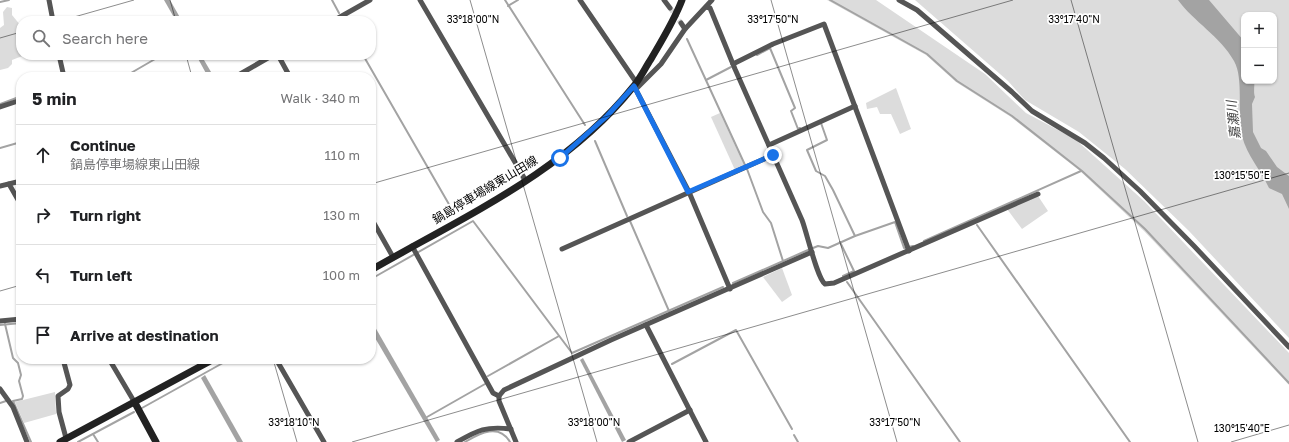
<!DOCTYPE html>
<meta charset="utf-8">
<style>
:root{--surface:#fff;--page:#f6f6f6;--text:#202124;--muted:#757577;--line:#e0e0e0}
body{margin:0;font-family:"Golos Text","Noto Sans JP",sans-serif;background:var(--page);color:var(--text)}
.controls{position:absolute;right:12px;top:12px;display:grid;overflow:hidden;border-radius:8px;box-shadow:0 1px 3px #0004}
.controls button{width:36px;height:36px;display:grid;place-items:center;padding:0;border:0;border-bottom:1px solid var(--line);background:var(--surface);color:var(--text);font:20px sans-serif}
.stop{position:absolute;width:12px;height:12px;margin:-9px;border:3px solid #1a73e8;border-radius:50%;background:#fff}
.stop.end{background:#1a73e8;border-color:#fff;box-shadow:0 1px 4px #0008}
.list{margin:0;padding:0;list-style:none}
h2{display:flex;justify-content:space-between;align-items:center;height:52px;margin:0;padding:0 16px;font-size:17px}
h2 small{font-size:13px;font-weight:400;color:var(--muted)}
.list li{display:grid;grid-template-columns:26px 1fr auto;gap:12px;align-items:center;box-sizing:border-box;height:60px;padding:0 16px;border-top:1px solid var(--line)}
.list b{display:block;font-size:15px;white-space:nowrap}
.list p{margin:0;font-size:13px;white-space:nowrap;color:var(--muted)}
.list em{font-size:13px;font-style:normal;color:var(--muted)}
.icon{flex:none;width:22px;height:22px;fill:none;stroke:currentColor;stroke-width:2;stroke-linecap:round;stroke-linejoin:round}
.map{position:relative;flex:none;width:1289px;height:442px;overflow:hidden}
.search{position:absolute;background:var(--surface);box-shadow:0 1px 3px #0004;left:16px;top:16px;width:360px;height:44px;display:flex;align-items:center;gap:10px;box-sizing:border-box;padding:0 14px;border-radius:16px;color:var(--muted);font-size:15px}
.panel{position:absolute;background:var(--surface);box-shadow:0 1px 3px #0004;left:16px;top:72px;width:360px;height:292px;border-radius:16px}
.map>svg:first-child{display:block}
</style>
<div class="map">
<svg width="1289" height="442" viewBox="0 0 1289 442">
<rect width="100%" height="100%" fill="#fff"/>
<g fill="#dcdcdc" fill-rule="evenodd">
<path d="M 827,0 L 876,0 L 985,74 L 1026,113 L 1075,139 L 1144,201 L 1289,353 L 1289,385 L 1144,231 L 1080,171 L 1011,117 L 956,82 L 926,55 Z"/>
<path d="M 915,0 L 1289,0 L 1289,338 L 1189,231 L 1125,169 L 1079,132 L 1025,100 L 1008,81 ZM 1244,15 L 1274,15 L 1274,81 L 1244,81 Z"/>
<path d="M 7,7 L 12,8 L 12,15 L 21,26 L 21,55 L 25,55 L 12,60 L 12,64 L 8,68 L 0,70 L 0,28 L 4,25 L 3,12 Z"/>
<path d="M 896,88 L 911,129 L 900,134 L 891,114 L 880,114 L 877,107 L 867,109 L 866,103 Z"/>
<path d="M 720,113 L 744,165 L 735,170 L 711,117 Z"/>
<path d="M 1038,196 L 1048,211 L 1022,229 L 1007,209 Z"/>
<path d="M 782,268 L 792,295 L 782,302 L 763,277 Z"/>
<path d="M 55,392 L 56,414 L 24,423 L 15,402 Z"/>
</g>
<g fill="#a3a3a3">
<path d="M 164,0 L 170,0 L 182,21 L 176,21 Z"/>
<path d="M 1178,0 L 1209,0 L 1244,41 L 1244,81 L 1254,81 C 1255,87 1253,91 1255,97 L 1252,104 L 1253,132 L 1261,148 L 1266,151 L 1277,167 L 1289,176 L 1289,209 L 1282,194 L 1269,188 C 1261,170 1247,156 1242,136 C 1237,114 1244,78 1234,61 C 1220,36 1194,22 1178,0 Z"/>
<path d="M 196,55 L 201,55 L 214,77 L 208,77 Z"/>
<path d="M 371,320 L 440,440 L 436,442 L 371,331 Z"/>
<path d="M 583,358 L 626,440 L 622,442 L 580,360 Z"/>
<path d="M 205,375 L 243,442 L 237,442 L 201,378 Z"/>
</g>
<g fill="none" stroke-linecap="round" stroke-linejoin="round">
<g stroke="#a3a3a3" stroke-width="2">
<path d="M 332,0 L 339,13"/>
<path d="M 505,0 L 585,125"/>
<path d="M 830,0 L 927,54 L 957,81 L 1012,116 L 1082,171 L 1145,229 L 1289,383"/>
<path d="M 0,2 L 9,0"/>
<path d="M 508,6 L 518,0"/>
<path d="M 342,19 L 344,21"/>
<path d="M 687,39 L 745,165"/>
<path d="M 363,55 L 454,213"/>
<path d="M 757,55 L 770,48 L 795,108 L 791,111 L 798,129 L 800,128"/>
<path d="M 124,77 L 162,55"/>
<path d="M 706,80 L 731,67"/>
<path d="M 0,104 L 19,97"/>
<path d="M 821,123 L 827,140 L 807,150 L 816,171 L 825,176 L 833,190 L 855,236"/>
<path d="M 595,141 L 627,216"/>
<path d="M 0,148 L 21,142"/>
<path d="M 747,169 L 763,212 L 771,223 L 783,261"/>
<path d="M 630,221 L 669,311"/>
<path d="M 977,225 L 1130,442"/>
<path d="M 924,241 L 1081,171"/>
<path d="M 840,242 L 854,271 L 843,276"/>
<path d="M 371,279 L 473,221 L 572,353 L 723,287"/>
<path d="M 847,282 L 960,442"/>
<path d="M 733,283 L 808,250 L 818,246 L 828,248 L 855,236 L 895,222 L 904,248 L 913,246"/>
<path d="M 5,324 L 13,358 L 18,363 L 21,375 L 19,381 L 23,396 L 22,399 L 13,401 L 31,442"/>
<path d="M 0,325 L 21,323"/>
<path d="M 672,364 L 736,330 L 792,429"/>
<path d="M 488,376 L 559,336"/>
<path d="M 0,403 L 6,401"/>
<path d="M 142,408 L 230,359"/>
<path d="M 427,417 L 485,384"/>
<path d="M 93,434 L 98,442"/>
<path d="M 794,435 L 798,442"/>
<path d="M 78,442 L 134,412"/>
<path d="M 465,442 C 480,433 499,423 510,442"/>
</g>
<path stroke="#d9d9d9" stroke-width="5" stroke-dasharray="5 2.5" stroke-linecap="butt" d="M 670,8 L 681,23"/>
<g stroke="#555" stroke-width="5">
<path d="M 49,0 L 53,21"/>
<path d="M 420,0 L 526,181"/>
<path d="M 580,0 L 636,82"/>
<path d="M 664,0 L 670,8"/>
<path d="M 899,0 L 917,10 L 1012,92 L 1032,111 L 1085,143 L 1104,158 L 1140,191 L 1194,246 L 1289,347"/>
<path d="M 706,7 L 710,8 L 735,69 L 802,220 C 807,233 817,278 825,284 L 834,283 L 1038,194"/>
<path d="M 333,21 L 370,0"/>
<path d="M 681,23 L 685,29"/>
<path d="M 59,55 L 64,77"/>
<path d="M 278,55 L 290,77"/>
<path d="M 733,64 L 773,44 L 824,24 L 909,251"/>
<path d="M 235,77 L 273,55"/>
<path d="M 634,86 L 689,192 L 730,289"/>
<path d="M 636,89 L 661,64 L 685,29 L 712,0"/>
<path d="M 0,107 L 21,100"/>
<path d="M 769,145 L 855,106"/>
<path d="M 9,184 L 21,205"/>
<path d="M 0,186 L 21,181"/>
<path d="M 371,218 L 393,257"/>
<path d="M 412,246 L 493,393 L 499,396"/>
<path d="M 562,249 L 773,155"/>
<path d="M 0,321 L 21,319"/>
<path d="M 646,325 L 706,442"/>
<path d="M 63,359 L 70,385 L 68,389 L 58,396 L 59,412 L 66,438"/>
<path d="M 109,359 L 135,403"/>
<path d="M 276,359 L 324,442"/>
<path d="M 0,389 L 13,407 L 27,442"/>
<path d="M 457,442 C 478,430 486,426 511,429"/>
<path d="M 516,442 L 499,401 L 499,396 L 504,390 L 611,340 L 812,252"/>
<path d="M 629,442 L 690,410"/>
</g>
<g stroke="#222" stroke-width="7">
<path d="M 371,270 C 463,217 565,172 633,87 C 640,79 645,68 651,59 C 662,40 674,21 682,0"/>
<path d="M 135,403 L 156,442"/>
<path d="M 60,442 L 214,359"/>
</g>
</g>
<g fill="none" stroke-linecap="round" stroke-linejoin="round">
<path stroke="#1a73e8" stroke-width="5" d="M 560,158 L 607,116 L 634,86 L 688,192 L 773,155"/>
</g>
<path fill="none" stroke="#000" stroke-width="1" stroke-opacity="0.45" d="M 170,0 L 176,21M 470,0 L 597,442M 771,0 L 897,442M 1071,0 L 1198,442M 60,21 L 134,0M 0,38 L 21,32M 186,55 L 192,77M 371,184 L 1013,0M 0,291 L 21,285M 273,359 L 297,442M 352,442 L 1289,173M 1231,442 L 1289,425"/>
<g text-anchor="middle" stroke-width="3.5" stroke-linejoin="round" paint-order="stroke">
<g font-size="12" fill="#000" stroke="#fff">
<text transform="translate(485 190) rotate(-31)" y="4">鍋島停車場線東山田線</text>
</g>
<g font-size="13" font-style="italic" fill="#444" stroke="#fff">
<text transform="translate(1233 120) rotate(-96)" y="5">嘉瀬川</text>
</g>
</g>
<g font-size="10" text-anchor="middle" fill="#000" stroke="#fff" stroke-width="3.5" stroke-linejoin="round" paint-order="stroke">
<text x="473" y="23">33°18'00"N</text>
<text x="773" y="23">33°17'50"N</text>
<text x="1074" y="23">33°17'40"N</text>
<text x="1242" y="179">130°15'50"E</text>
<text x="294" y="426">33°18'10"N</text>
<text x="594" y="426">33°18'00"N</text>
<text x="895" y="426">33°17'50"N</text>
<text x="1242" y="432">130°15'40"E</text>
</g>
</svg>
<div class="controls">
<button>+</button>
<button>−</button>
</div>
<div class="stop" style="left:560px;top:158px"></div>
<div class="stop end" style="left:773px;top:155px"></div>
<div class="search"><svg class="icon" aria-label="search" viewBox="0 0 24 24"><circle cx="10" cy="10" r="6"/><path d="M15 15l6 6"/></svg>Search here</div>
<section class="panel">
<h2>5 min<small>Walk · 340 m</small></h2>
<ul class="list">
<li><svg class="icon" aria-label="ahead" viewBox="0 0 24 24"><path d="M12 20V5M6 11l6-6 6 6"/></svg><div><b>Continue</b><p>鍋島停車場線東山田線</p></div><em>110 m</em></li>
<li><svg class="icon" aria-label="right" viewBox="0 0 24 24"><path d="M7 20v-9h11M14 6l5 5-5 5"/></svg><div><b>Turn right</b></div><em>130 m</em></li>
<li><svg class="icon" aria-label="left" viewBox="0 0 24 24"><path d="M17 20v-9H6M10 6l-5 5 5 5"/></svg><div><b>Turn left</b></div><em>100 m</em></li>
<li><svg class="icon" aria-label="arrive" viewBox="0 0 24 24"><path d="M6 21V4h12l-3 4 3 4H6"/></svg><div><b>Arrive at destination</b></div></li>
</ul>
</section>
</div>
